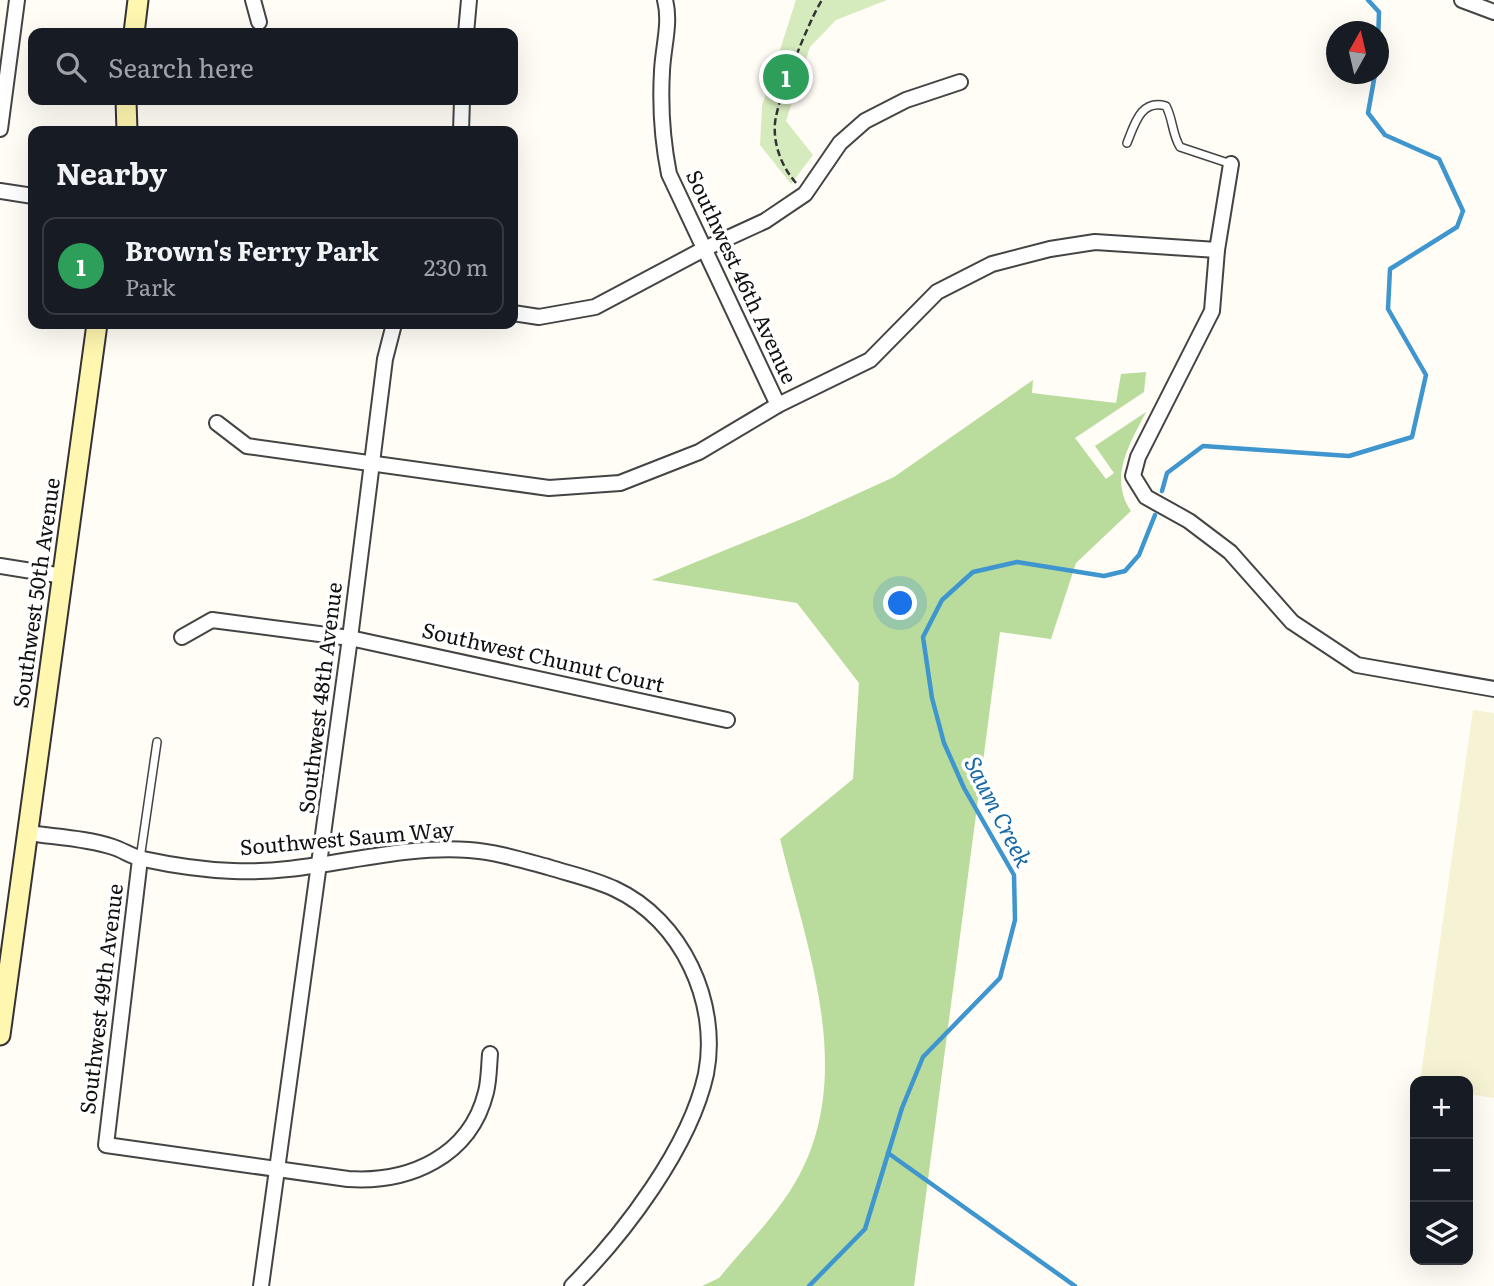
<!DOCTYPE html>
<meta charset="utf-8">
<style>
:root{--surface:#171b24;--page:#20242c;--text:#f1f3f6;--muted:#9ea1a6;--line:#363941;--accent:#c4262e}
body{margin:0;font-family:Literata,serif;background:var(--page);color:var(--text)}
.controls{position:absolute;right:21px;bottom:21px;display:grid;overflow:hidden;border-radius:14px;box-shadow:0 7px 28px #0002}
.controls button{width:63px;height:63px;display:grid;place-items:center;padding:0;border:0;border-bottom:2px solid var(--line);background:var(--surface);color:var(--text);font:35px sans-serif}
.compass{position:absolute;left:1326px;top:21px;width:63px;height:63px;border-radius:50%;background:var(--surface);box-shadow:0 7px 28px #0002;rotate:8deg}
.you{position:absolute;left:901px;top:604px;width:24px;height:24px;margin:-18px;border:5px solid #fff;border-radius:50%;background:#1a73e8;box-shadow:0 0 0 10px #1a73e833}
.badge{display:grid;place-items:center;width:46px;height:46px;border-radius:50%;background:var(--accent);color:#fff;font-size:23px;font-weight:700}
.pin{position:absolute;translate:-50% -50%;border:4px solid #fff;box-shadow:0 2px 7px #0006}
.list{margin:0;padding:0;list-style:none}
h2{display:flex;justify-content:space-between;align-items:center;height:91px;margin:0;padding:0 28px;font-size:30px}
h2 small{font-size:23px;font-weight:400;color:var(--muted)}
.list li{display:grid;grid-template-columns:46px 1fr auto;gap:21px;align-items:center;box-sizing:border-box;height:98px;margin:0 14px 14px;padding:0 14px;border:2px solid var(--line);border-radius:14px}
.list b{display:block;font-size:26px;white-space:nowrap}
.list p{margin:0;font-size:23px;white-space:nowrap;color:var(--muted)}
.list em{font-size:23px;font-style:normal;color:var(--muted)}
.icon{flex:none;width:38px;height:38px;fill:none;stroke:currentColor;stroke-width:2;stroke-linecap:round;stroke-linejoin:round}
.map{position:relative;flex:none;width:1494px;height:1286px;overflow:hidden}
.search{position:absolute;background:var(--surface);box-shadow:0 7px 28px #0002;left:28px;top:28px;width:490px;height:77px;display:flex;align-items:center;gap:18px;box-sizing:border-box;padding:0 24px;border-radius:14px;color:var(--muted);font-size:26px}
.panel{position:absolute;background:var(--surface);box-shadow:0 7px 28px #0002;left:28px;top:126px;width:490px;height:203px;border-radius:14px}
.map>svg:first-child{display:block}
</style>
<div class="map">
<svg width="1494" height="1286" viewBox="0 0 1494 1286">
<rect width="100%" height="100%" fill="#fffdf5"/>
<path fill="#f6f3d4" d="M 1473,710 L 1494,713 L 1494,1098 L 1468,1094 L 1468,1081 L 1420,1081 Z"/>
<path fill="#d5ebbd" d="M 796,0 L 887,0 L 836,20 L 810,47 L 786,121 L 813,155 L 791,184 L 760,145 L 762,106 Z"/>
<path fill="#b9dc9c" d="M 1146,372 L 1144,392 L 1075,438 L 1106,479 L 1114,473 L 1095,446 L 1146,412 C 1130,444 1108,477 1131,511 L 1076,563 L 1051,639 L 1000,632 L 914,1286 L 702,1286 L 719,1278 C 742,1250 770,1222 790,1191 C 860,1083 808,952 780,839 L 853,779 L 859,683 L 797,603 L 652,580 L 804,518 L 894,477 L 1033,380 L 1032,393 L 1116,403 L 1121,374 Z"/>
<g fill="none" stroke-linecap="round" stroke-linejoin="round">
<g stroke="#3f96cf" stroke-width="4.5">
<path d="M 1368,0 L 1379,12 L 1378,44"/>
<path d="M 1162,491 L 1167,473 L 1203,446 L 1349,456 L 1412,437 L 1426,375 L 1388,309 L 1390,269 L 1457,227 L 1463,211 L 1439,159 L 1385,135 L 1368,113 L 1375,74"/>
<path d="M 888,1153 L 1075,1286"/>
<path d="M 809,1286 L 865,1229 L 902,1108 L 923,1057 L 1000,978 L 1015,920 L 1014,875 L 964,788 L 944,743 L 932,698 L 923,637 L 942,600 L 973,572 L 1017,562 L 1104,576 L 1125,571 L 1139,555 L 1155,515"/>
</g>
<g stroke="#444" stroke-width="10">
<g id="lane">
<path d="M 1127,143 C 1135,123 1141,99 1166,106 C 1173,119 1172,134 1180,147 L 1231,164"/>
<path d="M 140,859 L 157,742"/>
</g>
</g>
<g stroke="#444" stroke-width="18">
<g id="street">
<path d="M 253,0 L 259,22"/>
<path d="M 665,0 C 671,23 663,47 662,71 C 660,106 662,139 669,174 L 778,405"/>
<path d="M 1462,0 L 1494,12"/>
<path d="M 466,33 L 469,0"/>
<path d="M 0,129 L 17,0"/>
<path d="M 461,131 L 462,100"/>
<path d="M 1231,164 L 1217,250 L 1212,311 L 1138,457 L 1133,476 L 1146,497 L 1189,521 L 1230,552 L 1292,622 L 1357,665 L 1494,689"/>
<path d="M 0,191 L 33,196"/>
<path d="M 513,313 L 539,317 L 595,307 L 704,249 L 765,221 L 805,194 L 840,143 L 865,121 L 906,100 L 960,82"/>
<path d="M 217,423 L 247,446 L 549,488 L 620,483 L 699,452 L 778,405 L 870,360 L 937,292 L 992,264 L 1050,249 L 1095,242 L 1217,250"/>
<path d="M 0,566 L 63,576"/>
<path d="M 182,637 L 212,620 L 350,638 L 727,720"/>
<path d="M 28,833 C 55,837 86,838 113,847 C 123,850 132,857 143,859 C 171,865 204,870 233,871 C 312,875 391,844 469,850 C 496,852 522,860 548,867 C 570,874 594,879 615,889 C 682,920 720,1003 706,1074 C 690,1147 624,1234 572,1286"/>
<path d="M 140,859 L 106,1145 L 348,1179 C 409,1183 470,1157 486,1092 C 489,1080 489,1066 490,1054"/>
<path d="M 261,1286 L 350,638 L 385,359 L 394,324"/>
</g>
</g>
<g stroke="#333" stroke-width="23">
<g id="secondary">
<path d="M 134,33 L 138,0"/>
<path d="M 126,100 L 127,131"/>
<path d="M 0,1035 L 97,324"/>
</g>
</g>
<path stroke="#333" stroke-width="2.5" stroke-dasharray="7 3.5" stroke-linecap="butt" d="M 796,183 C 782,167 773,145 775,123 C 777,100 809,20 822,0"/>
<use href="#lane" stroke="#fff" stroke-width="7"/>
<use href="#street" stroke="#fff" stroke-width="14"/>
<use href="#secondary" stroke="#fff6b0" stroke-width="19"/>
</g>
<g text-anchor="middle" stroke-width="7" stroke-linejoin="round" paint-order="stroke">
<g font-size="21" fill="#111" stroke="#fff">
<text transform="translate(741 277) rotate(65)" y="7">Southwest 46th Avenue</text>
<text transform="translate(37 593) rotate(-82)" y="7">Southwest 50th Avenue</text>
<text transform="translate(543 658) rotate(13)" y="7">Southwest Chunut Court</text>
<text transform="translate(321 698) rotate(-83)" y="7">Southwest 48th Avenue</text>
<text transform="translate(347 839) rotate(-5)" y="7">Southwest Saum Way</text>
<text transform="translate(102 999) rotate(-83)" y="7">Southwest 49th Avenue</text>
</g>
<g font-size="23" font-style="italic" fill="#1768a6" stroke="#fff">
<text transform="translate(998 812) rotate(63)" y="8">Saum Creek</text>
</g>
</g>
</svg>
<div class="controls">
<button>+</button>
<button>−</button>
<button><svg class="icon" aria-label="layers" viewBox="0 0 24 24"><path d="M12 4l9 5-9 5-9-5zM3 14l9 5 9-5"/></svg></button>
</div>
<svg class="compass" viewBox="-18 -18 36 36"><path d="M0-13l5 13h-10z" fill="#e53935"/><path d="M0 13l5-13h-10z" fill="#9ea1a6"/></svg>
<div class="you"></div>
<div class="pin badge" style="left:786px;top:77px;background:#2e9e5b">1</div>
<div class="search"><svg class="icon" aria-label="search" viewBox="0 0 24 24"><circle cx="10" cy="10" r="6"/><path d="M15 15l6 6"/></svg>Search here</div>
<section class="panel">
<h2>Nearby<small></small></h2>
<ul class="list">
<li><span class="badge" style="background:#2e9e5b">1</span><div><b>Brown's Ferry Park</b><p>Park</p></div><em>230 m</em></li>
</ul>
</section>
</div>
